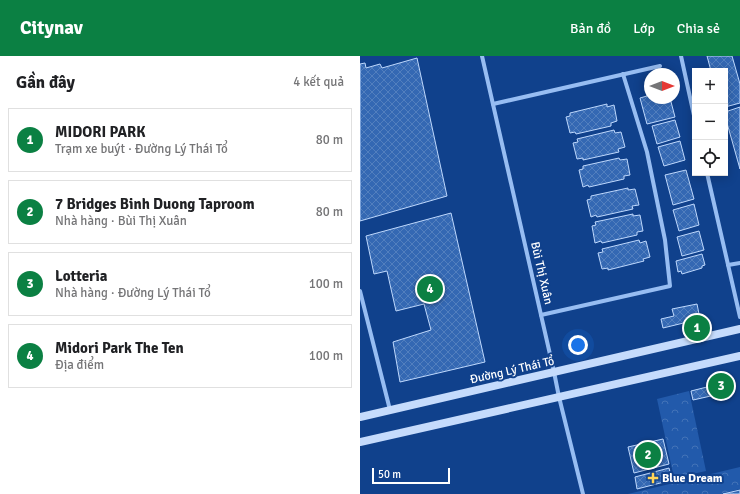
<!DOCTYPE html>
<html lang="vi">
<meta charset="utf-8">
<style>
:root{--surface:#fff;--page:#f2f2f2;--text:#202124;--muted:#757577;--line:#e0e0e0;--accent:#0b8043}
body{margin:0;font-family:Signika,sans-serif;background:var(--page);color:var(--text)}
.controls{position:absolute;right:12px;top:12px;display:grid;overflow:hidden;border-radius:0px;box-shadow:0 2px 10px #0003}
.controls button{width:36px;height:36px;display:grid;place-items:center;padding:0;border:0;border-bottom:1px solid var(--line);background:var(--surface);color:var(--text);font:20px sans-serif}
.compass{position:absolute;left:284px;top:12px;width:36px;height:36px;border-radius:50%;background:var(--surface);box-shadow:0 2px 10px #0003;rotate:90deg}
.scale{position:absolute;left:12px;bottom:10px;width:78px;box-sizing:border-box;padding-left:4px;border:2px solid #fff;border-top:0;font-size:11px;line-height:14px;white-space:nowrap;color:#fff;-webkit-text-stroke:3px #10418c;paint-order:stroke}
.you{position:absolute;left:218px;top:289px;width:14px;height:14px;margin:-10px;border:3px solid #fff;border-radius:50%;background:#1a73e8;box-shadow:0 0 0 6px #1a73e833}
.badge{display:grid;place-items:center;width:26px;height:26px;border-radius:50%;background:var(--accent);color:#fff;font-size:13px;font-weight:700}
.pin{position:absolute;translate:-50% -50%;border:2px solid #fff;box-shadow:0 1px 4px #0006}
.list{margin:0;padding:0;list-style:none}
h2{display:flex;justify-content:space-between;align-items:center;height:52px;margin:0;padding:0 16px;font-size:17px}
h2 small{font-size:13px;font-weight:400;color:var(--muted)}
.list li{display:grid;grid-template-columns:26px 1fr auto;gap:12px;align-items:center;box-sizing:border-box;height:64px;margin:0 8px 8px;padding:0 8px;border:1px solid var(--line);border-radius:0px}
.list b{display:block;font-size:15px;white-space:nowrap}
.list p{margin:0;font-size:13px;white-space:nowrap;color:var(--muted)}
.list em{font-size:13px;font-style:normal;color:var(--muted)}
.icon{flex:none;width:22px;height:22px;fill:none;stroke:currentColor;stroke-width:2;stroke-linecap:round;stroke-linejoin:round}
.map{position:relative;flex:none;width:380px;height:438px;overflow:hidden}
header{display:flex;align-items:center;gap:24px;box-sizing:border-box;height:56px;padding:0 20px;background:var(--accent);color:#fff}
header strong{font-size:19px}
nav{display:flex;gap:22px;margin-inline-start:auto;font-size:14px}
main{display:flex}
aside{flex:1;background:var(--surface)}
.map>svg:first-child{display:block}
</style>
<header>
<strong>Citynav</strong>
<nav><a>Bản đồ</a><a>Lớp</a><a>Chia sẻ</a></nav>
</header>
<main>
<aside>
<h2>Gần đây<small>4 kết quả</small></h2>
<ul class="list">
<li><span class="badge">1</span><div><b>MIDORI PARK</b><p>Trạm xe buýt · Đường Lý Thái Tổ</p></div><em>80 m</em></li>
<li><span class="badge">2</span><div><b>7 Bridges Binh Duong Taproom</b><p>Nhà hàng · Bùi Thị Xuân</p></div><em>80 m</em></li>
<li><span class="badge">3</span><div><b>Lotteria</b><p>Nhà hàng · Đường Lý Thái Tổ</p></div><em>100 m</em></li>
<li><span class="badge">4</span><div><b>Midori Park The Ten</b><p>Địa điểm</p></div><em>100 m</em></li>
</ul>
</aside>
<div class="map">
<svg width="380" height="438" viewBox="0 0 380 438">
<defs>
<pattern id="forest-crowns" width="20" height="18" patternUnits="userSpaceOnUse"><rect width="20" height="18" fill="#225aab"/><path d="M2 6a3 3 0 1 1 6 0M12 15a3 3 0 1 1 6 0" fill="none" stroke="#4373b8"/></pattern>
<pattern id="building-cross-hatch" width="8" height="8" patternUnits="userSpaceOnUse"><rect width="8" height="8" fill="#3468b3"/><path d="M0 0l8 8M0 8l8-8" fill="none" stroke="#527fbe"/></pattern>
</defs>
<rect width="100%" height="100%" fill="#10418c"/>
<g fill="url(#forest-crowns)">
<path d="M 329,335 L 346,415 L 314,422 L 297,343 Z"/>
<path d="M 380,411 L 380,433 L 361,438 L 268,438 Z"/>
</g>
<g fill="url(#building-cross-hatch)" stroke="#bed8fd">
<path d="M 347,0 L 372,0 L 380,28 L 380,47 L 365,51 L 365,15 L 351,15 Z"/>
<path d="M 57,2 L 87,140 L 0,165 L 0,8 L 5,7 L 6,12 L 20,8 L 22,12 Z"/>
<path d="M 290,36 L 290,42 L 310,42 L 315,61 L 287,68 L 280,42 L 287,40 L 287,37 Z"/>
<path d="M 247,48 L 247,51 L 254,49 L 257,65 L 251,67 L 251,70 L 216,78 L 215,76 L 210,77 L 206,61 L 210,60 L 210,57 Z"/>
<path d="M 380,51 L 380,113 L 365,60 L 365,56 Z"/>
<path d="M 315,64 L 320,81 L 297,88 L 292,70 Z"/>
<path d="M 254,74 L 255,77 L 261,76 L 265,91 L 258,93 L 259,96 L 223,104 L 223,102 L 217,103 L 213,87 L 218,86 L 217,83 Z"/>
<path d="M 320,85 L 325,104 L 304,110 L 298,91 Z"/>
<path d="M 259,102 L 260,104 L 267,103 L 270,119 L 264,120 L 264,123 L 229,131 L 228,129 L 223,131 L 219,114 L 223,113 L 223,110 Z"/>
<path d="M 326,114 L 334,143 L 313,149 L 305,119 Z"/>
<path d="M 268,132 L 268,134 L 275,133 L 279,149 L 272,150 L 273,153 L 237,161 L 236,159 L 231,161 L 227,144 L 231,143 L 231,140 Z"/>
<path d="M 334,148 L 339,169 L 319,175 L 313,154 Z"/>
<path d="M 91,157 L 125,306 L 40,326 L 33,286 L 71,274 L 64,248 L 36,255 L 27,215 L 14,218 L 6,180 Z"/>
<path d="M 273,158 L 273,160 L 280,159 L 283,175 L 277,176 L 277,179 L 242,187 L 241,185 L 235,187 L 232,170 L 236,169 L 235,166 Z"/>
<path d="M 339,175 L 344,194 L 322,200 L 317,181 Z"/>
<path d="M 279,184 L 280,187 L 286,185 L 290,201 L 283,203 L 284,205 L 248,214 L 248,212 L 242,213 L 238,197 L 243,196 L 242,193 Z"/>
<path d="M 342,198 L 345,209 L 342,210 L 342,212 L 322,218 L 321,215 L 318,216 L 316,205 Z"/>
<path d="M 337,248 L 340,263 L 303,272 L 301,263 L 314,260 L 312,253 Z"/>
<path d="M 371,325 L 373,335 L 333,344 L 331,335 Z"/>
<path d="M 303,383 L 309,408 L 274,417 L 268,391 Z"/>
<path d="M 309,412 L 312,424 L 277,433 L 275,421 Z"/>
<path d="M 380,434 L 380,438 L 363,438 Z"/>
</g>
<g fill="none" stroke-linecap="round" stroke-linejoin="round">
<g stroke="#97bdf2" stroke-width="4">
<path d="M 122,0 L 194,316 L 199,341 L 223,438"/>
<path d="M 321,0 L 335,64"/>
<path d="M 133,48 L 300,10"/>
<path d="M 347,117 L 380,261"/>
<path d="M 368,209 L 380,207"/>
<path d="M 0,235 L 30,354"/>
<path d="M 181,259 L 310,230 L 305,184 L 287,96 L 263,18"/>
</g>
<g stroke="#c5dbfc" stroke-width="8">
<path d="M 0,361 L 380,273"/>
<path d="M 0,386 L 380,300"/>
</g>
</g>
<path fill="#ffd558" stroke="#10418c" stroke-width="1.5" d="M291 416h4v4h4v4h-4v4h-4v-4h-4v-4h4z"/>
<g text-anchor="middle" stroke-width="4" stroke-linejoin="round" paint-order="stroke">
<g font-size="12" fill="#fff" stroke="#10418c">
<text transform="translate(182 217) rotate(77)" y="4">Bùi Thị Xuân</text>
<text transform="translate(152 314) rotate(-13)" y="4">Đường Lý Thái Tổ</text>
</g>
<g font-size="12" font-weight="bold" fill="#fff" stroke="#10418c" text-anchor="start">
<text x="302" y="426">Blue Dream</text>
</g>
</g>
</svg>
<div class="controls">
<button>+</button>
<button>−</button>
<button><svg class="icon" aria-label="locate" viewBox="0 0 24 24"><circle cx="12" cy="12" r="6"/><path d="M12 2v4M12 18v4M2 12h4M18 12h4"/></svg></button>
</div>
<svg class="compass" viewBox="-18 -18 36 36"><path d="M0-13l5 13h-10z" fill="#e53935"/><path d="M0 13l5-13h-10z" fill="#757577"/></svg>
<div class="scale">50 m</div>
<div class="you"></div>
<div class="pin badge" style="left:337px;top:272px">1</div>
<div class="pin badge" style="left:288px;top:399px">2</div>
<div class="pin badge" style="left:361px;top:330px">3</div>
<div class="pin badge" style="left:70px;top:233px">4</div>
</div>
</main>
